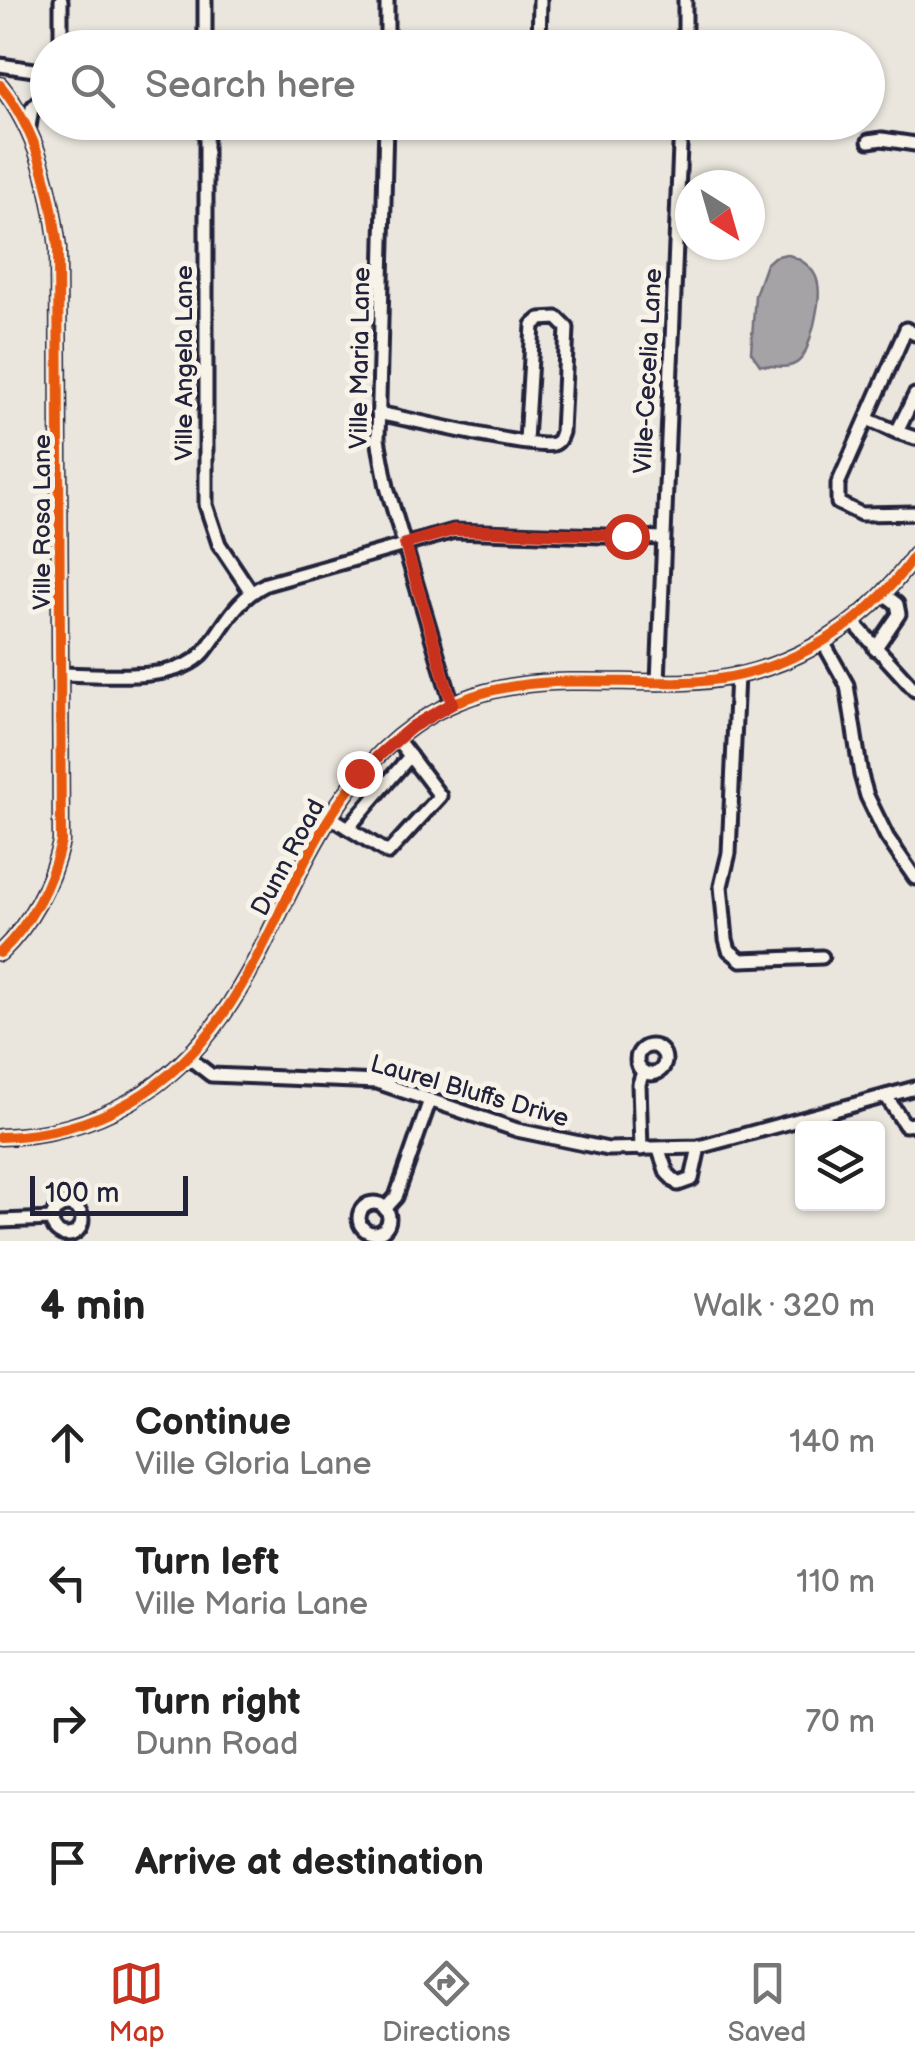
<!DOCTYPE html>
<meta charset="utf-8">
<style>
:root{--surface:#fff;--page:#f6f6f6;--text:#222;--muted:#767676;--line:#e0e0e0;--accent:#c8321e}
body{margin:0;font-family:"Balsamiq Sans",sans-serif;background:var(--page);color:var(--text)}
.controls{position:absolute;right:30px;bottom:30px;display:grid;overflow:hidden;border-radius:10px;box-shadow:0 2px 8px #0004}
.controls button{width:90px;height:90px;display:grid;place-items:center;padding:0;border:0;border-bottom:2px solid var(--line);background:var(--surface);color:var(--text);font:50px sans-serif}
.compass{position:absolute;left:675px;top:170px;width:90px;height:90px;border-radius:50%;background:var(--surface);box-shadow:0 2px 8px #0004;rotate:143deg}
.scale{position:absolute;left:30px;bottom:25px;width:158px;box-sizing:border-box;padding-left:10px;border:5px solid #22223b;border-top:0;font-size:28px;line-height:35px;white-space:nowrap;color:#22223b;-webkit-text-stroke:8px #f7f3e8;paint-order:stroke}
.stop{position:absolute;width:30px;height:30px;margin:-22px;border:8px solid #c8321e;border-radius:50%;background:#fff}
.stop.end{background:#c8321e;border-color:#fff;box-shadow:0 2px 10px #0008}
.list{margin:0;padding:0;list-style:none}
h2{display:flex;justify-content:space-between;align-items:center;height:130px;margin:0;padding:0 40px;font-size:42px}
h2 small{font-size:32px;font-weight:400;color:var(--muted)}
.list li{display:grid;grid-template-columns:65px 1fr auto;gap:30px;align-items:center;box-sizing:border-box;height:140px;padding:0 40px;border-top:2px solid var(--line)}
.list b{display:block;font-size:38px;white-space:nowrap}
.list p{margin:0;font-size:32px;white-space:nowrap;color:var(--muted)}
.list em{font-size:32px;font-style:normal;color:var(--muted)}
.icon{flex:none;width:55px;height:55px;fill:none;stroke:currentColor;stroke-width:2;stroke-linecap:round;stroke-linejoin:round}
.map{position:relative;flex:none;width:915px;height:1241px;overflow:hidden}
.search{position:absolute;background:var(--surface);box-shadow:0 2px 8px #0004;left:30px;right:30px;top:30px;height:110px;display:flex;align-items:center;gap:25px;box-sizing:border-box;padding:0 35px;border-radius:55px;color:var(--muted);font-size:38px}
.sheet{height:690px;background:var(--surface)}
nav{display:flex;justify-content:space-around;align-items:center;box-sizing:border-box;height:140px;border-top:2px solid var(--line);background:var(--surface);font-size:28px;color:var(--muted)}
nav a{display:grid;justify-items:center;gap:5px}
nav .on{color:var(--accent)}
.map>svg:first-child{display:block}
</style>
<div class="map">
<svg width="915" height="1241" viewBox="0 0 915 1241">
<rect width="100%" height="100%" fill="#eae6de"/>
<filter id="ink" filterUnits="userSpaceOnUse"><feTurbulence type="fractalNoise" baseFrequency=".01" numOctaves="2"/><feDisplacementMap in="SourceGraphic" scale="20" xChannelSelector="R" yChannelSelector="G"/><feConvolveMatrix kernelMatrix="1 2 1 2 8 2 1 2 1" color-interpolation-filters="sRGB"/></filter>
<g filter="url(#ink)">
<path fill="#a6a3a6" stroke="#716f7b" stroke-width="2.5" d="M 786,254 C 826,267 821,292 814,325 C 811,335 807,354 799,361 C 790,370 771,366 760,365 L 751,352 L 755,295 L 766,264 L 774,257 Z"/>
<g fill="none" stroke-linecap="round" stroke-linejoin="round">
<g stroke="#22223b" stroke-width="19">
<g id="minor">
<path d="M 61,0 L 61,48"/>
<path d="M 205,0 L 205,48"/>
<path d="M 387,0 L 387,48"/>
<path d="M 539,48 L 540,0"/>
<path d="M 685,48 L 685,0"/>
<path d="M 0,65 L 48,72"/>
<path d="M 0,85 C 38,132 51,190 58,248 L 61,842 C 51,885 32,922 0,953"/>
<path d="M 206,122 L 206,505 L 219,544 L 251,592"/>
<path d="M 386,122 L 378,439 L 387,487 L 452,704"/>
<path d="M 29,127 L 32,108 L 48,89"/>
<path d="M 869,141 L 882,139 L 915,144"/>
<path d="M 915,334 L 906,329 L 838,484 L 838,503 L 861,514 L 915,513"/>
<path d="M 915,395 L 897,432 L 915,438"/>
<path d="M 378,413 C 404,418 536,450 553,444 C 559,442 560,438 562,432 L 567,328 L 557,318 L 540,319 L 533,325 L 526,441"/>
<path d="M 867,419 L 897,432"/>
<path d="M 853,622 L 915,690"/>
<path d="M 823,642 L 847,685 L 861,775 L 867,796 L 887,837 L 915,878"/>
<path d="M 875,649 L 899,614 L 897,604 L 884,594"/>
<path d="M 61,674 C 100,674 177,684 204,652 C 225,626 234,600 266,584 L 454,531 L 663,538"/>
<path d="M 737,675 L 729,853 L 721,886 L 726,939 L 729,950 L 741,960 L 822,957"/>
<path d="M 658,682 L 681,122"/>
<path d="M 329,816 L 388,853 L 440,796 L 397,739"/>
<path d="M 348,828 L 410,756"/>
<circle cx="651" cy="1060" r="14"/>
<path d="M 189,1058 L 211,1075 L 377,1082 L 517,1130 L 608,1149 L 699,1147 L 915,1088"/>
<path d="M 886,1096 L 905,1125 L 915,1124"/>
<path d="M 0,1137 C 45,1136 91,1124 131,1101 C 283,1013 275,824 413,726 C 498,666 589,685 685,682 C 779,679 862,631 915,555"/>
<path d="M 641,1149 L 639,1084 L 643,1072"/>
<path d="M 659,1150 L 667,1173 L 678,1184 L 692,1179 L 699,1147"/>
<circle cx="374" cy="1218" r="15"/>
<circle cx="67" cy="1220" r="15"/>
<path d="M 385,1209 L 396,1197 L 430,1100"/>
<path d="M 0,1221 L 53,1219"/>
</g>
</g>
<use href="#minor" stroke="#f7f3e8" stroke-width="11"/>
<g stroke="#f7f3e8" stroke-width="16">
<g id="cycleway">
<path d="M 0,85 C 38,132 51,190 58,248 L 61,842 C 51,885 32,922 0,953"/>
<path d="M 0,1137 C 45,1136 91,1124 131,1101 C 283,1013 275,824 413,726 C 498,666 589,685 685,682 C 779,679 862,631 915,555"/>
</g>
</g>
<use href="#cycleway" stroke="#e8590c" stroke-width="10"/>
</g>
</g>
<g fill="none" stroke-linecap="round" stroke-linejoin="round" filter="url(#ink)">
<path stroke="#c8321e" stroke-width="12" d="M 359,773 L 412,727 L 452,704 L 405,544 L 454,530 L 626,536"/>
</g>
<g text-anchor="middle" stroke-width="10" stroke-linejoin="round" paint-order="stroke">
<g font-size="25" fill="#22223b" stroke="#f7f3e8">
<text transform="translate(359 358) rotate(-89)" y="9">Ville Maria Lane</text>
<text transform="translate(183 363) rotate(-90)" y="9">Ville Angela Lane</text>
<text transform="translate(647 371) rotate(-87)" y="9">Ville-Cecelia Lane</text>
<text transform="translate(41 522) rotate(-90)" y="9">Ville Rosa Lane</text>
<text transform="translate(287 857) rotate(-62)" y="9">Dunn Road</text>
<text transform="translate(470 1090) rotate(16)" y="9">Laurel Bluffs Drive</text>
</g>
</g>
</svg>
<div class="controls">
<button><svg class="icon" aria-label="layers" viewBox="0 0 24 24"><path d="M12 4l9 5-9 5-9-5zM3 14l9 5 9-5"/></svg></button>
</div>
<svg class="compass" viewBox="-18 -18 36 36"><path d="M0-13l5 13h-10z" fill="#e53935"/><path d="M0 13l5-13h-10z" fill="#767676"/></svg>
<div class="scale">100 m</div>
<div class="stop" style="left:626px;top:536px"></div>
<div class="stop end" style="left:359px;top:773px"></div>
<div class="search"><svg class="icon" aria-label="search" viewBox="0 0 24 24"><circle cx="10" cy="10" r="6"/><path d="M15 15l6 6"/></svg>Search here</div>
</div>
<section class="sheet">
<h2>4 min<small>Walk · 320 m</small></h2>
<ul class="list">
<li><svg class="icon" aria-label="ahead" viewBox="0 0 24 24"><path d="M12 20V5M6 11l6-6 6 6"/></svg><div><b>Continue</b><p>Ville Gloria Lane</p></div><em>140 m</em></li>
<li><svg class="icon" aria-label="left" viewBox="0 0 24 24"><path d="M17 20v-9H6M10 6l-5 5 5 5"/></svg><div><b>Turn left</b><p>Ville Maria Lane</p></div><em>110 m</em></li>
<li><svg class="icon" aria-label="right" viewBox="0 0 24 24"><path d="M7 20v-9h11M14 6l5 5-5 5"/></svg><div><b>Turn right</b><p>Dunn Road</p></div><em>70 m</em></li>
<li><svg class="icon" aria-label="arrive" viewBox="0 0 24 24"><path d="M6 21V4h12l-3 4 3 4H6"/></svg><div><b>Arrive at destination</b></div></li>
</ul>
</section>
<nav>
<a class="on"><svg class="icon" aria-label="map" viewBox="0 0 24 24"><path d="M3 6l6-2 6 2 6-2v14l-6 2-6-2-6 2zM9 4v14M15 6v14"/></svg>Map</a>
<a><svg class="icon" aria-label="directions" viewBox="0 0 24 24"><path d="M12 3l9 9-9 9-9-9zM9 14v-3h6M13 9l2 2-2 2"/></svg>Directions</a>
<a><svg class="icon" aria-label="saved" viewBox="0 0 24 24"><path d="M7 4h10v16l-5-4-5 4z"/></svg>Saved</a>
</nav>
